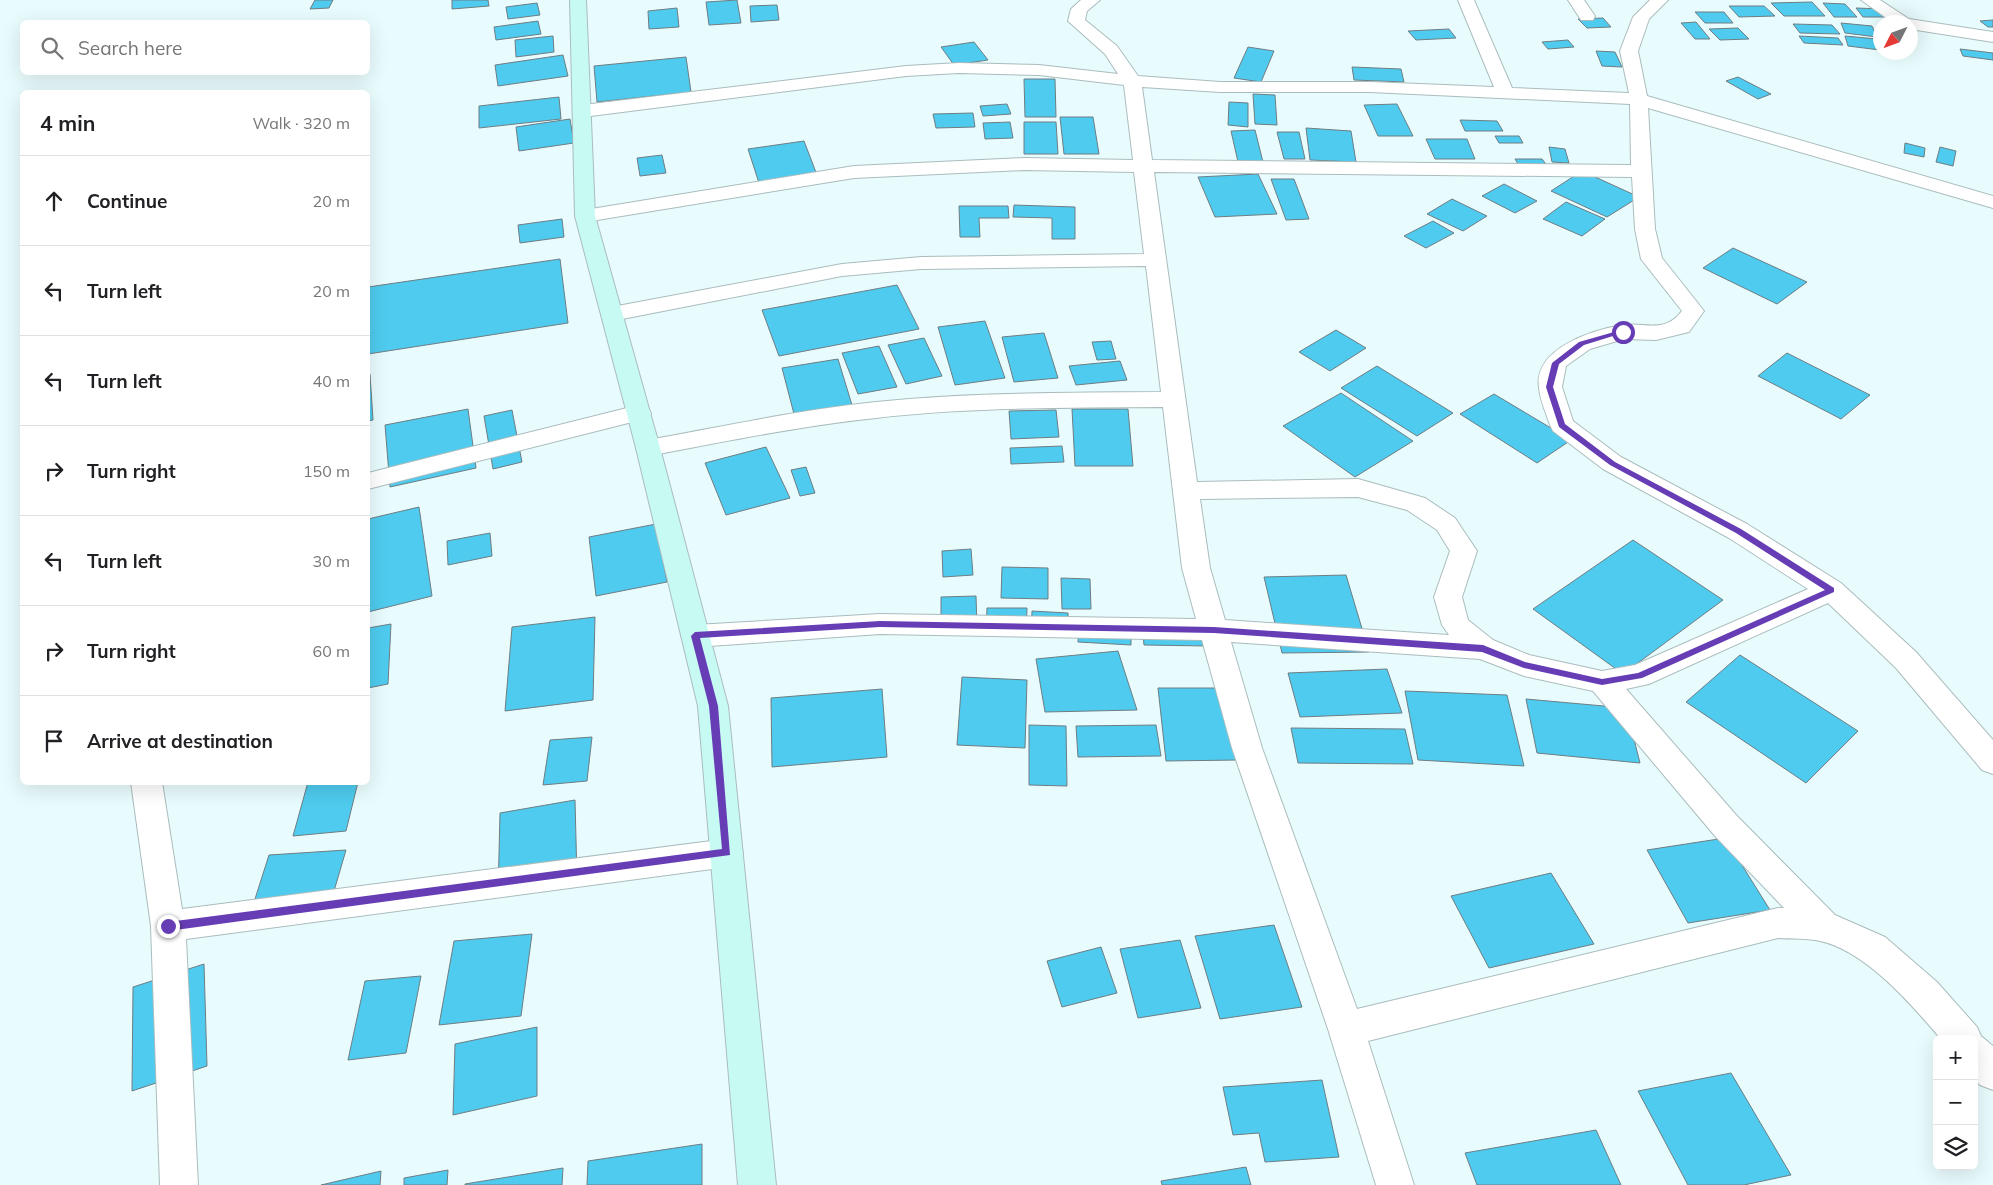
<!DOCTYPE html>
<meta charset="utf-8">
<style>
:root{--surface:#fff;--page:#f6f6f6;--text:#202124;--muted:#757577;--line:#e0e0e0}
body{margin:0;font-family:Mulish,sans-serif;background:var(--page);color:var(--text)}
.controls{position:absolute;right:15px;bottom:15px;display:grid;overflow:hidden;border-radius:8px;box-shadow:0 5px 20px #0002}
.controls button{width:45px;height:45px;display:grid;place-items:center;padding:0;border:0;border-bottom:1px solid var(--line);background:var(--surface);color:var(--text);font:25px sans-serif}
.compass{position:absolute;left:1873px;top:15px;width:45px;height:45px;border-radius:50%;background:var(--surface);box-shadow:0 5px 20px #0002;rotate:228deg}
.stop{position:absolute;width:15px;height:15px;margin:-11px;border:4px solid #663db5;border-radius:50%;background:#fff}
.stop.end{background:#663db5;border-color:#fff;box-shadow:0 1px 5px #0008}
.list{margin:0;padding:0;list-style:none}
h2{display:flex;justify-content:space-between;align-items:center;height:65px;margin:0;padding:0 20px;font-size:21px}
h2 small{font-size:16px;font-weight:400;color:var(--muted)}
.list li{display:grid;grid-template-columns:32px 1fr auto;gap:15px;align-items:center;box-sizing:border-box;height:90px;padding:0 20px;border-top:1px solid var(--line)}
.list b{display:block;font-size:19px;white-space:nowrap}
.list em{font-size:16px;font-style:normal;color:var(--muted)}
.icon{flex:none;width:28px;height:28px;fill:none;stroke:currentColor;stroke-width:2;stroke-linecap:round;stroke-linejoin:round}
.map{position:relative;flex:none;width:1993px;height:1185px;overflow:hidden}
.search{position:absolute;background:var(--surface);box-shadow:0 5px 20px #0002;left:20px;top:20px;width:350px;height:55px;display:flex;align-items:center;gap:12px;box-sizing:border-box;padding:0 18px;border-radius:8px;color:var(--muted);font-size:19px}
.panel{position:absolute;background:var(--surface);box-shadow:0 5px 20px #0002;left:20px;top:90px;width:350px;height:695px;border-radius:8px}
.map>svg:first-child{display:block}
</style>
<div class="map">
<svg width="1993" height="1185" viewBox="0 0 1993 1185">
<rect width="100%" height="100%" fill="#e9fcfd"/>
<g fill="#4ecbee" stroke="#6e7d83">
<path d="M 315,0 L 333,0 L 329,8 L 310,9 Z"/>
<path d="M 452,0 L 488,0 L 489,6 L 452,9 Z"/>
<path d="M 737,0 L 741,23 L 709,25 L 706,2 Z"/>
<path d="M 1812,2 L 1825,16 L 1784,16 L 1771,3 Z"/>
<path d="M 537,3 L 540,15 L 508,19 L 506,7 Z"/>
<path d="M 1823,3 L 1845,4 L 1857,17 L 1834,17 Z"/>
<path d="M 777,5 L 779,20 L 751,22 L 750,6 Z"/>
<path d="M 1729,6 L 1764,6 L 1775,16 L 1739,17 Z"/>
<path d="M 677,8 L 679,27 L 649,29 L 648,11 Z"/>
<path d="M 1856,8 L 1884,9 L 1892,17 L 1863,17 Z"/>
<path d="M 1695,12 L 1724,12 L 1733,23 L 1705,23 Z"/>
<path d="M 1603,18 L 1611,27 L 1587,28 L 1578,19 Z"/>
<path d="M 1993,20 L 1993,27 L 1988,27 L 1980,21 Z"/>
<path d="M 538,21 L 541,34 L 496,40 L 494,27 Z"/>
<path d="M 1696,22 L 1710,39 L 1695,39 L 1681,23 Z"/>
<path d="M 1841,23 L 1872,26 L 1877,37 L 1845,33 Z"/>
<path d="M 1793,24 L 1832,25 L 1840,34 L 1800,33 Z"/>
<path d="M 1738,28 L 1749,39 L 1720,40 L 1709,29 Z"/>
<path d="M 1449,29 L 1456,38 L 1416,40 L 1408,31 Z"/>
<path d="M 553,36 L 554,52 L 516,57 L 515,40 Z"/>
<path d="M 1799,36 L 1838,38 L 1843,45 L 1804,43 Z"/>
<path d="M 1845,36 L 1877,39 L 1880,50 L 1848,46 Z"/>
<path d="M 1568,40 L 1574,47 L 1548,49 L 1542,42 Z"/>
<path d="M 974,42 L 988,60 L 954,65 L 941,47 Z"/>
<path d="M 1248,47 L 1274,51 L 1261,82 L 1234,78 Z"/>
<path d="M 1960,49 L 1993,53 L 1993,60 L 1963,56 Z"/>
<path d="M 1596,51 L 1615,52 L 1622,67 L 1602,66 Z"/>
<path d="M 563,55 L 568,76 L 498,86 L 495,65 Z"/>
<path d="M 686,57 L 691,92 L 597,102 L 594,66 Z"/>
<path d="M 1352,67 L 1401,69 L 1404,82 L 1354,80 Z"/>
<path d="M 1738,77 L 1771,94 L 1758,99 L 1726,81 Z"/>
<path d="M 1024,79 L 1055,79 L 1056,117 L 1025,117 Z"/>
<path d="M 1253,94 L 1275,95 L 1277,125 L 1255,124 Z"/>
<path d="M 559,97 L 561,119 L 479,128 L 479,106 Z"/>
<path d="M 1229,102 L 1248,103 L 1248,127 L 1228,125 Z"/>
<path d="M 1007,104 L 1011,114 L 983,116 L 980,106 Z"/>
<path d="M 1397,104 L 1413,136 L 1378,136 L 1364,105 Z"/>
<path d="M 973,113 L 975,127 L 936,128 L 933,114 Z"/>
<path d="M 1060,117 L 1093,117 L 1099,154 L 1064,154 Z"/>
<path d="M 570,119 L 574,143 L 519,151 L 516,127 Z"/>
<path d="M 1460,120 L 1497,121 L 1503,131 L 1465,131 Z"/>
<path d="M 1010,122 L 1013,138 L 985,139 L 983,123 Z"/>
<path d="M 1024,122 L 1056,122 L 1058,154 L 1024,154 Z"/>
<path d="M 1306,128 L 1351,131 L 1356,162 L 1310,160 Z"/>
<path d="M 1255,130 L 1263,162 L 1238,162 L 1231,131 Z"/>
<path d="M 1277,132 L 1299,132 L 1305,159 L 1284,159 Z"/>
<path d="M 1495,136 L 1519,136 L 1523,143 L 1499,143 Z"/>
<path d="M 1426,139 L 1467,139 L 1475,159 L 1435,159 Z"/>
<path d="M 804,141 L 817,175 L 759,183 L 748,149 Z"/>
<path d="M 1905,143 L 1925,148 L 1924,157 L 1904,153 Z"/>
<path d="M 1549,147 L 1565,149 L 1569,163 L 1552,162 Z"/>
<path d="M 1940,147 L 1956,151 L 1953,166 L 1936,162 Z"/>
<path d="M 662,155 L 666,173 L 640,176 L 637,158 Z"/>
<path d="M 1515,159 L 1542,159 L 1549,168 L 1521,169 Z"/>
<path d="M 1582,171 L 1639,197 L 1607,217 L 1551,191 Z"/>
<path d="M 1258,174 L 1277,214 L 1215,217 L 1198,177 Z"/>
<path d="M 1271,179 L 1294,179 L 1309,219 L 1286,220 Z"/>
<path d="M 1504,184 L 1537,201 L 1515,213 L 1482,196 Z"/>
<path d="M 1452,199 L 1487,216 L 1463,231 L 1427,214 Z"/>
<path d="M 1566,202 L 1605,219 L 1582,236 L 1543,219 Z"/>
<path d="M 1014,205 L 1075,207 L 1075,239 L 1052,239 L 1052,218 L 1013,217 Z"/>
<path d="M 959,206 L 1008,206 L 1009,218 L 979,218 L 980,237 L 960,237 Z"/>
<path d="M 562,219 L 564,237 L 520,243 L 518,225 Z"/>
<path d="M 1433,221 L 1454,233 L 1426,248 L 1404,236 Z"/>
<path d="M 1733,248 L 1807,282 L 1777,304 L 1703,268 Z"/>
<path d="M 560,259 L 568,323 L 368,354 L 368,287 Z"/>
<path d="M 897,285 L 919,329 L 779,356 L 762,310 Z"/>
<path d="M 985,321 L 1005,378 L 955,385 L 938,327 Z"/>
<path d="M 1336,330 L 1366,348 L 1330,371 L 1299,352 Z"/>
<path d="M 1044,333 L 1058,378 L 1014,382 L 1002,337 Z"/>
<path d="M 924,338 L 942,376 L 906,384 L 888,345 Z"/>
<path d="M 1111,341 L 1116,359 L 1097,360 L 1092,342 Z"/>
<path d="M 879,346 L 897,387 L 858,394 L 842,353 Z"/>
<path d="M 1787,353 L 1870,395 L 1841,419 L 1758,376 Z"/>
<path d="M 838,359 L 852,405 L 794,414 L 782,368 Z"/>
<path d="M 1120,361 L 1127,380 L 1076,385 L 1069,366 Z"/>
<path d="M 1377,366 L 1453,413 L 1417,436 L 1341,388 Z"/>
<path d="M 368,374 L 370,374 L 373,420 L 368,421 Z"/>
<path d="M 1341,393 L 1413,441 L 1355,477 L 1283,426 Z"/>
<path d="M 1494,394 L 1571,440 L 1537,463 L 1460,414 Z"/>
<path d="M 468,409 L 476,468 L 390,487 L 385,425 Z"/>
<path d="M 1072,409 L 1128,409 L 1133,466 L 1075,466 Z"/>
<path d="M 512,410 L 522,462 L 493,469 L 484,416 Z"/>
<path d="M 1056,410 L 1059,437 L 1011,439 L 1009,411 Z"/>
<path d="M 1062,446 L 1064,462 L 1011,464 L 1010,448 Z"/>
<path d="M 766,447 L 790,498 L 726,515 L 705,463 Z"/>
<path d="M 806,467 L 815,493 L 800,496 L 791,470 Z"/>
<path d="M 419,507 L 432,596 L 368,612 L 368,519 Z"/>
<path d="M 656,524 L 667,582 L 596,596 L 589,537 Z"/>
<path d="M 490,533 L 492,556 L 448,565 L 447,541 Z"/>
<path d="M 1633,540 L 1723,600 L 1623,674 L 1533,609 Z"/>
<path d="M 971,549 L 973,575 L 943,577 L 942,551 Z"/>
<path d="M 1002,567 L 1048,568 L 1048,599 L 1001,598 Z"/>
<path d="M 1346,575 L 1369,652 L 1282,653 L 1264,577 Z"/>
<path d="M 1061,578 L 1090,579 L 1091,609 L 1062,609 Z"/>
<path d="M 976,596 L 977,627 L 941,628 L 941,597 Z"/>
<path d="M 987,608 L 1027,608 L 1026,636 L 986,635 Z"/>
<path d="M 1032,611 L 1068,613 L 1068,637 L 1031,636 Z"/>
<path d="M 595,617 L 593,700 L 505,711 L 512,627 Z"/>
<path d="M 1079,622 L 1131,624 L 1131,645 L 1078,642 Z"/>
<path d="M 1142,623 L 1204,624 L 1207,646 L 1144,645 Z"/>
<path d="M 391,624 L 388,684 L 368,688 L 368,628 Z"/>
<path d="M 1118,651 L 1137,710 L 1045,712 L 1036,659 Z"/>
<path d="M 1740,655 L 1858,731 L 1806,783 L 1686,702 Z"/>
<path d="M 1387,669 L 1402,713 L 1300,717 L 1288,673 Z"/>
<path d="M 962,677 L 1027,680 L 1025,748 L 957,745 Z"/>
<path d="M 1158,688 L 1226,688 L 1238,760 L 1166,761 Z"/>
<path d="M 882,689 L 887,757 L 772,767 L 771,698 Z"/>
<path d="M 1405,691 L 1507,695 L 1524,766 L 1418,760 Z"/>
<path d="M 1526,699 L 1626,708 L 1640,763 L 1537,753 Z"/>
<path d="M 1029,725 L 1066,726 L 1067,786 L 1029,785 Z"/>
<path d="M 1156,725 L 1161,756 L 1078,757 L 1076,726 Z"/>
<path d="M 1291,728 L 1405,729 L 1413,764 L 1298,763 Z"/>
<path d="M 592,737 L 587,781 L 543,785 L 550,740 Z"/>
<path d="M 308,782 L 358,782 L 346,831 L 293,836 Z"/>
<path d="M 575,800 L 577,880 L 498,895 L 500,813 Z"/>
<path d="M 1725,838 L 1770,910 L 1688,923 L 1647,850 Z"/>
<path d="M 346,850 L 327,915 L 248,921 L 269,855 Z"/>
<path d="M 1551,873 L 1594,944 L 1489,968 L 1451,896 Z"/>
<path d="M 1274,925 L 1302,1007 L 1220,1019 L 1195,936 Z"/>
<path d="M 532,934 L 521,1016 L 439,1025 L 454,941 Z"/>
<path d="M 1180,940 L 1201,1008 L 1138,1018 L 1120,949 Z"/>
<path d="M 1101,947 L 1117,993 L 1062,1007 L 1047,961 Z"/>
<path d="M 204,964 L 207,1066 L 132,1091 L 133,987 Z"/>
<path d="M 421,976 L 406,1053 L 348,1060 L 365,981 Z"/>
<path d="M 537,1027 L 537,1096 L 453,1115 L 455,1044 Z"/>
<path d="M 1731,1073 L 1791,1175 L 1744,1185 L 1688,1185 L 1638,1091 Z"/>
<path d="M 1322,1080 L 1339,1157 L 1265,1162 L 1259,1133 L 1233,1135 L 1223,1087 Z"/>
<path d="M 1596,1130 L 1621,1185 L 1477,1185 L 1465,1153 Z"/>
<path d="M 702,1144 L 702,1185 L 587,1185 L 588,1161 Z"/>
<path d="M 1246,1167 L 1251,1185 L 1162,1185 L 1161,1181 Z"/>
<path d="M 563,1168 L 562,1185 L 465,1185 L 465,1184 Z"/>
<path d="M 448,1170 L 447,1185 L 404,1185 L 404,1178 Z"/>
<path d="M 381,1171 L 380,1185 L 321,1185 Z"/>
</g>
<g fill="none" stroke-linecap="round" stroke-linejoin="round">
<g stroke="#aabcbd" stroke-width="2">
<g id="street">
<path d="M 1081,0 L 1100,0 L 1087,11 L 1085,20 L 1117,46 L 1138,76 L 1220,82 L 1370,82 L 1494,87 L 1458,0 L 1474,0 L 1512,88 L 1629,93 L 1620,51 L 1633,17 L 1650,0 L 1668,0 L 1649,19 L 1638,51 L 1647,96 L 1993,196 L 1993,208 L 1648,108 L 1655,229 L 1662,258 L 1704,311 L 1689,332 L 1656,340 L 1624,339 L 1590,349 L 1566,366 L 1562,387 L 1573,421 L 1621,457 L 1747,524 L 1841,583 L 1916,652 L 1993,740 L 1993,774 L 1982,770 L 1896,668 L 1828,603 L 1649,684 L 1626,689 L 1737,816 L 1835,915 L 1885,937 L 1937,982 L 1977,1027 L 1981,1036 L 1993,1046 L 1993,1090 L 1980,1085 L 1974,1078 L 1974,1039 L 1941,1039 C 1911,1004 1866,951 1820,941 C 1807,938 1792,939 1778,938 L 1368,1041 L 1414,1185 L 1376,1185 L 1328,1029 L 1232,748 L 1202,640 L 880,634 L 695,647 L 685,644 L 681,636 L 685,628 L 695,625 L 880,614 L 1196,619 L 1182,568 L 1163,407 C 1067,408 971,407 876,418 C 799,426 723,442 648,456 L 639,454 L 636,448 L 639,442 L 648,440 C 724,426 800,410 876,402 C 971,392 1066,393 1161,392 L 1146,266 L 921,269 L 842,276 L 612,321 L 604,319 L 601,314 L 604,309 L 612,307 L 842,264 L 921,257 L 1144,254 L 1134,172 L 1024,170 L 854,178 L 585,222 L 578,220 L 575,216 L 578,212 L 585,210 L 854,166 L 1024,158 L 1133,160 L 1124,85 L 1039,75 L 959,73 L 906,76 L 583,117 L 576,115 L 574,111 L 576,107 L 583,105 L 906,66 L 959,63 L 1039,65 L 1118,74 L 1105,54 L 1068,21 L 1071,9 ZM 1142,87 L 1220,92 L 1370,92 L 1630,104 L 1631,165 L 1152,160 ZM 1154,172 L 1632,177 L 1635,229 L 1641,259 L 1682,311 C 1664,334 1647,322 1622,325 C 1592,330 1533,349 1539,388 C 1540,400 1546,413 1550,425 L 1553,431 L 1603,469 L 1729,538 L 1808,589 L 1635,665 L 1602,671 L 1529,655 L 1493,640 L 1468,620 L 1462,597 L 1477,551 L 1455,518 L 1425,498 L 1358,479 L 1197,482 ZM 1358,497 L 1407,510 L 1437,530 L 1450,551 L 1434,597 L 1442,625 L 1449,635 L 1225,620 L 1210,568 L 1200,499 ZM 1231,642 L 1480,659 L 1524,676 L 1593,691 L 1715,836 L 1784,908 L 1778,908 L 1357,1009 L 1262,748 Z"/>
<path d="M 1568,0 L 1584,0 L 1595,16 L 1593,20 L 1581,20 Z"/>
<path d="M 1861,0 L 1880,0 L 1909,19 L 1993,32 L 1993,42 L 1910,29 L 1910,22 L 1892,22 Z"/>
<path d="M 639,405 L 648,408 L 651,413 L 648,418 L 368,489 L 368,473 Z"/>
<path d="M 131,782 L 162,782 L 182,909 L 727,839 L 738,843 L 743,853 L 738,863 L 727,867 L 186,939 L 198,1185 L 160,1185 L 151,926 Z"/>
</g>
</g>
<g stroke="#aabcbd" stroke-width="2">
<path id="secondary" d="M 570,0 L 586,0 L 595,216 L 660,448 L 728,706 L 776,1185 L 738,1185 L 698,706 L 636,448 L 575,216 Z"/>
</g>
<use href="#street" fill="#fff" fill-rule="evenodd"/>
<use href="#secondary" fill="#c8faf4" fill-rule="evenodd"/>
</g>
<path fill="#663db5" d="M 1621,330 L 1626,332 L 1584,345 L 1559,364 L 1553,387 L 1565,424 L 1615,462 L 1741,529 L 1834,588 L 1834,592 L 1642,678 L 1602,685 L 1524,668 L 1482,652 L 1214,633 L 880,627 L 700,638 L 718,706 L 730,855 L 168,931 L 163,926 L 168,922 L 722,849 L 709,706 L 691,636 L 695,632 L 880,621 L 1214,627 L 1483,645 L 1525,662 L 1602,679 L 1638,673 L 1825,590 L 1736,533 L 1610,465 L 1559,427 L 1546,387 L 1552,363 L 1579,342 Z"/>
</svg>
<div class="controls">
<button>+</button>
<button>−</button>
<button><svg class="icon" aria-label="layers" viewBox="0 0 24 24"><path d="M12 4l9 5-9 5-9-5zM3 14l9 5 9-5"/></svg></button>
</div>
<svg class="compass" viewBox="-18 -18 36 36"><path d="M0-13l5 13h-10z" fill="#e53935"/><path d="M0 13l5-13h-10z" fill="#757577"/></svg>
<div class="stop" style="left:1623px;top:332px"></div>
<div class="stop end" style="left:168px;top:926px"></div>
<div class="search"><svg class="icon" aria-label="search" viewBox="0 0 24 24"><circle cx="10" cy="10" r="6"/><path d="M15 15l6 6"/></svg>Search here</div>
<section class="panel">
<h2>4 min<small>Walk · 320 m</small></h2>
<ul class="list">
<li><svg class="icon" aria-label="ahead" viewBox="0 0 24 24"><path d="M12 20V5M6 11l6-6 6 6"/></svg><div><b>Continue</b></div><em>20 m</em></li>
<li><svg class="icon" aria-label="left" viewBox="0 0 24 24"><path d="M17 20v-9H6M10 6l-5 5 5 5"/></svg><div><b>Turn left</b></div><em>20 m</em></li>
<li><svg class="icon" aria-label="left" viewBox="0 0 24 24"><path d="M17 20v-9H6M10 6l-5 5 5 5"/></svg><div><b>Turn left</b></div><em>40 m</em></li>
<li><svg class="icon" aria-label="right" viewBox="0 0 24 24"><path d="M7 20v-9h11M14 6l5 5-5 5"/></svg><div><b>Turn right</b></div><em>150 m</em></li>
<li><svg class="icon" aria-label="left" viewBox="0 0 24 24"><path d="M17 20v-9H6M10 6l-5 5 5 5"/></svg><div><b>Turn left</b></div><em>30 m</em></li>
<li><svg class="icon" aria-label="right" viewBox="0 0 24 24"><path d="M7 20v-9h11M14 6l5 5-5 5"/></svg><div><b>Turn right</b></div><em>60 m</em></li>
<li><svg class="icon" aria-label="arrive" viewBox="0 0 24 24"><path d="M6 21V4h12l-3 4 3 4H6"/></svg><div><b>Arrive at destination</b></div></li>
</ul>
</section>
</div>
